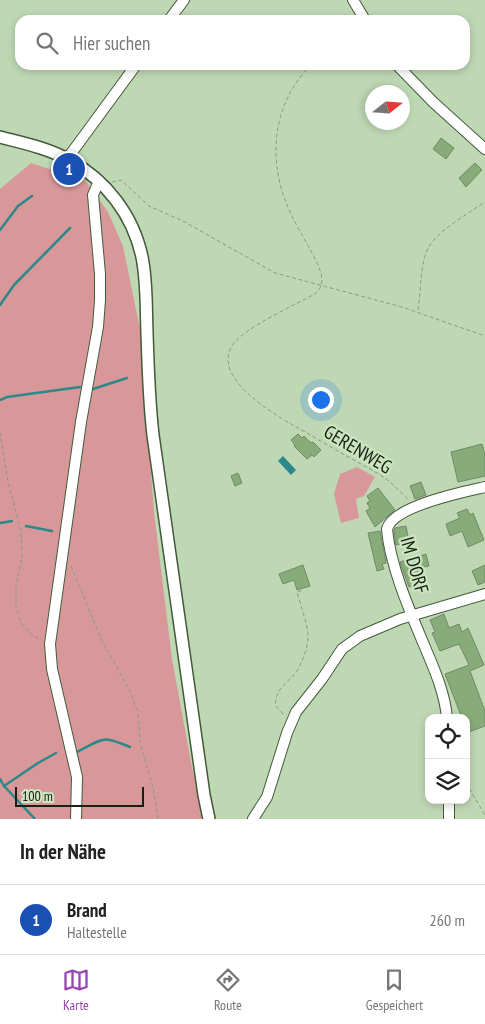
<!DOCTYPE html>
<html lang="de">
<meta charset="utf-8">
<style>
:root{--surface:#fff;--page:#f2f2f2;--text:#222;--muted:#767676;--line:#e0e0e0;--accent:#9845b4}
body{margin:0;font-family:"PT Sans Narrow",sans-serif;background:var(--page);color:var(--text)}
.controls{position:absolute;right:15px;bottom:15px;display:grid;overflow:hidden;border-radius:10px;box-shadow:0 2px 8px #0003}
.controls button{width:45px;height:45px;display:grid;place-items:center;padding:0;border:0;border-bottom:1px solid var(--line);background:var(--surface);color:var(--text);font:25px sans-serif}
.compass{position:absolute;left:365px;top:85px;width:45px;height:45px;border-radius:50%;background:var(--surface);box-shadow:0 2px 8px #0003;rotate:73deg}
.scale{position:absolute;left:15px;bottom:12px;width:129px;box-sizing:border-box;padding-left:5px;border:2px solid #172013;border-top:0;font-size:14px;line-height:18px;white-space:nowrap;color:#172013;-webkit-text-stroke:4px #cce5c1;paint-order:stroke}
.you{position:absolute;left:320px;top:399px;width:18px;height:18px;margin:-12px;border:4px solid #fff;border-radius:50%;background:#1a73e8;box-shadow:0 0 0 8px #1a73e833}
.badge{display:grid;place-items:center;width:32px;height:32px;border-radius:50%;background:var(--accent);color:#fff;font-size:16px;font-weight:700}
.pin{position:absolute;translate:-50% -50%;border:2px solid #fff;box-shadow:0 1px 5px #0006}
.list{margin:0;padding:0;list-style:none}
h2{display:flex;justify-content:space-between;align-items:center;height:65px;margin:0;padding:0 20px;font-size:21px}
h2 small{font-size:16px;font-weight:400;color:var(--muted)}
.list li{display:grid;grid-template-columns:32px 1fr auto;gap:15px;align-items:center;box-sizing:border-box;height:70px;padding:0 20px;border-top:1px solid var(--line)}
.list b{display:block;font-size:19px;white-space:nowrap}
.list p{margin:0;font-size:16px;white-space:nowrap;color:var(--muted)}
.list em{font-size:16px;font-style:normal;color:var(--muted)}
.icon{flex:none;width:28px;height:28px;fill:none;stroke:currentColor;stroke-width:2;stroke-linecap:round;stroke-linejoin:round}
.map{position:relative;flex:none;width:485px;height:819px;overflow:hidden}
.search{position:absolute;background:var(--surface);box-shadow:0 2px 8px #0003;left:15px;right:15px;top:15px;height:55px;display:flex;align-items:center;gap:12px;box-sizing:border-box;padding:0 18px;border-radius:15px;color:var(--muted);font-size:19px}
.sheet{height:135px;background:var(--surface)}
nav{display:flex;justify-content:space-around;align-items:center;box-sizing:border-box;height:70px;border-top:1px solid var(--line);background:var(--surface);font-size:14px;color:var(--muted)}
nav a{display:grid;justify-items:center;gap:2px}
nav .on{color:var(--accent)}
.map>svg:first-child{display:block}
</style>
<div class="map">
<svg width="485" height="819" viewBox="0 0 485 819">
<rect width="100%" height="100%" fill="#bfd8b4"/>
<g fill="#d8989a">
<path d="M 31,163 L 86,181 L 108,212 L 123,246 L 140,329 L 154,512 L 172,659 L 191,762 L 203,819 L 0,819 L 0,189 Z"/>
<path d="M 357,467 L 375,477 L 364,496 L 356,499 L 359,518 L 341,523 L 334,494 L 340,474 Z"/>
</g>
<path fill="#2e8788" d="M 283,456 L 296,470 L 291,475 L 278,461 Z"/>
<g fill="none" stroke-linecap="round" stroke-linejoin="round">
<g stroke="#2e8788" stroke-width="2.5">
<path d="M 0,230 L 18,206 L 32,196"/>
<path d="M 0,305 L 14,285 L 70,228"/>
<path d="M 93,389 L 127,378"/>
<path d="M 0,400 L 7,397 L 80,387"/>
<path d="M 0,523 L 12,521"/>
<path d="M 26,526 L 52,531"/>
<path d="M 77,752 C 105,738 101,735 130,747"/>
<path d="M 0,779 L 4,786 L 35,819"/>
<path d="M 4,786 L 38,763 L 56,753"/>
</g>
</g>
<g fill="#88ac79" stroke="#728968">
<path d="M 441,138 L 454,148 L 446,159 L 433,149 Z"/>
<path d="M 475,163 L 482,170 L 466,187 L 459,178 Z"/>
<path d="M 298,434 L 302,438 L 304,436 L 311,443 L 313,442 L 321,450 L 314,457 L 312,455 L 307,459 L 294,446 L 295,445 L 291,440 Z"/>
<path d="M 482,444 L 485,455 L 485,476 L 458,482 L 451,452 Z"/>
<path d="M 238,473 L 242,483 L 235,486 L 231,476 Z"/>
<path d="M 421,482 L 426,495 L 415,499 L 410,486 Z"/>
<path d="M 378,488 L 395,510 L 375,527 L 366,511 L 370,508 L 367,503 L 370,501 L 367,496 Z"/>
<path d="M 467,509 L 470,515 L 473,513 L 484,540 L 468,547 L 462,531 L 450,536 L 446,524 L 460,518 L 457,513 Z"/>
<path d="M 406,526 L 409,542 L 396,545 L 394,531 L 395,528 Z"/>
<path d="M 380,531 L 386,563 L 382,564 L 384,569 L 377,571 L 368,533 Z"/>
<path d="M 426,554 L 429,566 L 418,568 L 422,583 L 409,587 L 400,562 Z"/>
<path d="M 303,565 L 310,586 L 297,590 L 294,580 L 283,584 L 279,574 Z"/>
<path d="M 485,565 L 485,582 L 478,585 L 472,571 Z"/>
<path d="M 444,614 L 449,628 L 459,624 L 462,632 L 468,628 L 484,665 L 470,671 L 485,711 L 485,726 L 466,733 L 466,718 L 462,718 L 445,674 L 469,665 L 459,644 L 440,651 L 432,633 L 435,632 L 430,620 Z"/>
</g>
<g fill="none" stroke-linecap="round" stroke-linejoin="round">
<g stroke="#43593a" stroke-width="12">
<g id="minor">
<path d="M 353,0 L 365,20"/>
<path d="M 169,20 L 184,0"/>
<path d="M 397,65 L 433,102 L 485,149"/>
<path d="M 67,159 L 136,65"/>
<path d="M 447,718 C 445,695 436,673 427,652 C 412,616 390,567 387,529 C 393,506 463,492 485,487"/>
<path d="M 449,800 L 449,819"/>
<path d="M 76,819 L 77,777 L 52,669 L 50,644 L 81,422 L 98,327 L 100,300 L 100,274 L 93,195 L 99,181"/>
<path d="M 253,819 L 267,797 L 287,733 L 296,712 L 322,679 L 342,649 L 360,636 L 400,619 L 485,594"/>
</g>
</g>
<g stroke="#43593a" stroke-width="14">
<path id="tertiary" d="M 0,137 C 23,143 48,148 69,160 C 106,180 133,215 142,257 C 147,281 146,308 147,333 C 148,367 149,401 153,435 L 204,795 L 209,819"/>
</g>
<g stroke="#889c80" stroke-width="1" stroke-dasharray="4 2.5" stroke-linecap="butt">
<path d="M 311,65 C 269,107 267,167 293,218 C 301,235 315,255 321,273 C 323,281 322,288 315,294 C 296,304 245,328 234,343 C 206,379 284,420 307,433 C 330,447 354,460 377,473 L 389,481 L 409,500"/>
<path d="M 112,182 L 121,180 L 149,206 L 183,221 L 275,273 L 402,307 L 485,336"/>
<path d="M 418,310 C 421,292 420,264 428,248 C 437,231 469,213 485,202"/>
<path d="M 0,432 L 8,482 L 21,531 L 22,557 L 16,586 L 16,607 L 21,623 L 32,635 L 41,640"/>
<path d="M 71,566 L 101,639 L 129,689 L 138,712 L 140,742 L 153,788 L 158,819"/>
<path d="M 283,714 L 276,706 C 273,690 289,682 297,671 C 302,662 308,648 308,637 C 308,624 300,605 297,592 L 304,590"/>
<path d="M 466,783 L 485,815"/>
</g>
<use href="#minor" stroke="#fff" stroke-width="10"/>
<use href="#tertiary" stroke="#fff" stroke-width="11"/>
</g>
<g text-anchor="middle" stroke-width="4.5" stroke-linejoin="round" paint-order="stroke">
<g font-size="19" fill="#172013" stroke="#cce5c1">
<text transform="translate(358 449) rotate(31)" y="7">GERENWEG</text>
<text transform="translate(415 565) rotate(74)" y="7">IM DORF</text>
</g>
</g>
</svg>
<div class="controls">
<button><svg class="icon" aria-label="locate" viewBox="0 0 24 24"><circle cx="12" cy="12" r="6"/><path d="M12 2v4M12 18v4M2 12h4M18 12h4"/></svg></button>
<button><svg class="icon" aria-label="layers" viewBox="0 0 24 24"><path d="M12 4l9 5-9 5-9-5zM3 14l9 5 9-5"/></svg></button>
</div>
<svg class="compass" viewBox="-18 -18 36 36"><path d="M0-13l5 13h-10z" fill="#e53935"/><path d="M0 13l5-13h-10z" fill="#767676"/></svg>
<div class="scale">100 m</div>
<div class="you"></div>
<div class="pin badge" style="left:69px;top:169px;background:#1a4fb4">1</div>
<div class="search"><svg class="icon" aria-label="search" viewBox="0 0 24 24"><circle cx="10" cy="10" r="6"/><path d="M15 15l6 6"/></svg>Hier suchen</div>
</div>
<section class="sheet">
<h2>In der Nähe<small></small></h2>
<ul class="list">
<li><span class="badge" style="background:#1a4fb4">1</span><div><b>Brand</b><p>Haltestelle</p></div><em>260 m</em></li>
</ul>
</section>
<nav>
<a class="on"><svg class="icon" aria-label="map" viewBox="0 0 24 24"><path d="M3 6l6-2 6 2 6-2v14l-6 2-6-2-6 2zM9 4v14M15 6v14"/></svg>Karte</a>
<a><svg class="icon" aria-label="directions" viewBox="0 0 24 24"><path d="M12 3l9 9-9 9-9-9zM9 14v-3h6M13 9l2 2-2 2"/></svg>Route</a>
<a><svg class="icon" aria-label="saved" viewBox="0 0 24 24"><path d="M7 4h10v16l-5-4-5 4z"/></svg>Gespeichert</a>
</nav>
